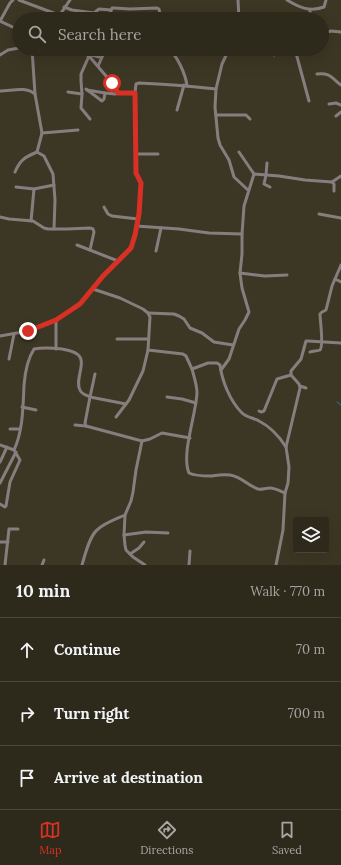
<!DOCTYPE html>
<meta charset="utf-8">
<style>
:root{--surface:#2d291b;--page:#353124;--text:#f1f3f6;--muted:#a7a6a3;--line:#48453a;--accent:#d93025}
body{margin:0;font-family:Lora,serif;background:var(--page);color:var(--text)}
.controls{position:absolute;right:12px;bottom:12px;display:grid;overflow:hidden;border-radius:4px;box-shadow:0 4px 16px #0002}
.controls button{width:36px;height:36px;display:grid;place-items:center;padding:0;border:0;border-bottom:1px solid var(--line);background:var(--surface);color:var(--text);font:20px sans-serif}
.stop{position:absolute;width:12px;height:12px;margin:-9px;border:3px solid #d93025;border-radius:50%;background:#fff}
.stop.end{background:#d93025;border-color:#fff;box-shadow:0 1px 4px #0008}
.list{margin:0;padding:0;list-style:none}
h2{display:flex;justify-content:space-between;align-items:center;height:52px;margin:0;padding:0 16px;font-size:17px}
h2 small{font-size:13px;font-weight:400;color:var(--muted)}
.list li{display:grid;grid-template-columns:26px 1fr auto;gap:12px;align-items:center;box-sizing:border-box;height:64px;padding:0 16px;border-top:1px solid var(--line)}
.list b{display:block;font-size:15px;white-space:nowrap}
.list em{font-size:13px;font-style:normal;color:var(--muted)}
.icon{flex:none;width:22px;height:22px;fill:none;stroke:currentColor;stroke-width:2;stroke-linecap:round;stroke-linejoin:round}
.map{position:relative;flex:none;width:341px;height:565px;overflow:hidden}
.search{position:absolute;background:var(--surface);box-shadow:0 4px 16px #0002;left:12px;right:12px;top:12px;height:44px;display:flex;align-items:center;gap:10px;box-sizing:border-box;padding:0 14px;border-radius:22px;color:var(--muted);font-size:15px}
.sheet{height:244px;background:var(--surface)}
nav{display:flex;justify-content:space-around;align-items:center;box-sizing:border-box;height:56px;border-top:1px solid var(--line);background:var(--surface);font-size:11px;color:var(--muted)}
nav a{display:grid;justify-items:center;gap:2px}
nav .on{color:var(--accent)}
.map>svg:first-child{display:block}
</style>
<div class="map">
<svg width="341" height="565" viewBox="0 0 341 565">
<rect width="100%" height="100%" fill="#3c3724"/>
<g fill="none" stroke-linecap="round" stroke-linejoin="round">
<path stroke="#2e778d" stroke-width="1" d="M 337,402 L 341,405"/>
<g stroke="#887d7e" stroke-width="3">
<path d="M 19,0 L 59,15"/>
<path d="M 238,0 L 239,19"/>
<path d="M 287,0 C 300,8 310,12 324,7 L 326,0"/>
<path d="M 64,7 L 72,10 L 94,13 L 99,9 L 111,10"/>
<path d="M 310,10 L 310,19"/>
<path d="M 57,19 L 70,0"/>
<path d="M 108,19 L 112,8 L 114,8 L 130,9 L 157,8 L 159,9 L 161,19"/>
<path d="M 0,21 L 10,3 L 13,0"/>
<path d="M 0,21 L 19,30"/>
<path d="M 322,34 L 331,31 L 341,32"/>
<path d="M 32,49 L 35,94 L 42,133 L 37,152 L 44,156 L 53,174 L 55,200 L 54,229"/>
<path d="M 74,49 L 89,56 L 106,76 L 118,93 L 135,93"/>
<path d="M 167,49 C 177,53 186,76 187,86"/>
<path d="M 299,49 L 296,53 L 309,101"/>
<path d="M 172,51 L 179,52"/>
<path d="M 87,52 L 90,52 L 92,55 L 99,57 L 103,49"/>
<path d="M 0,55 L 8,50 L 19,48"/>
<path d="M 274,55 L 283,49"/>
<path d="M 98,66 L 103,55"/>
<path d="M 317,74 C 329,72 332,78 341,85"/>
<path d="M 86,89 L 102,101 L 104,99 L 105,93 L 115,94 L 118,93"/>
<path d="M 216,89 L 215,107 L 218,138 L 220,145 L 229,160 L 234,177 L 248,190"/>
<path d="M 87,90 L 105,93"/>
<path d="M 0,91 C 12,91 25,86 35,94"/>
<path d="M 68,92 L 82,94"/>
<path d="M 329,104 L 336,103 L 341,105"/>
<path d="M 177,110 L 184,85"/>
<path d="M 216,115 L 246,115 L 250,119"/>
<path d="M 336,116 L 341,112"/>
<path d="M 90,119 L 81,108 L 82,94 L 81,81 L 81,74 L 89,56 L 92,55"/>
<path d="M 42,133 L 78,130"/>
<path d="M 239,152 L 254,174"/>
<path d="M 136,154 L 158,154"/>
<path d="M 267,163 L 266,175 L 264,184 L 270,187"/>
<path d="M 15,172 C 20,160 25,157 37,152"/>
<path d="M 332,182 L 341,176"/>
<path d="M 16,187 L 34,189 L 54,185"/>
<path d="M 104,207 L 108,214 L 112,216 L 138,219"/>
<path d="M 319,214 L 341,218"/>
<path d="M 0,217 L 9,219 L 33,221 L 44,228 L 48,229 L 67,229 L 90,228 L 93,229 L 94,232 L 90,250"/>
<path d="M 31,221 L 34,189"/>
<path d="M 136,226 L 179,229 L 209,233 L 242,234 L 244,206 L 254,174 L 279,176 L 305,180 L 332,182 L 334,184 L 334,191"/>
<path d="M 242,234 L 242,254 L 240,273 L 265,276 L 287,275"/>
<path d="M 77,245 L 118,261"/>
<path d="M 156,251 L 161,228"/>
<path d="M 335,279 L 341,282"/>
<path d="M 93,289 L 120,298 L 143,309 L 148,313 L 150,317 L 148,350 L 143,371 L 129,400 L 116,417"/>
<path d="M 148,313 L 174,314 L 179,316 L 184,319 L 190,328 L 202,333 L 214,342 L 233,345"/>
<path d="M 0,336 L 28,331 L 56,320 L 68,312 L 80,303 L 103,276 L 131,248 L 135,235 L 139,214 L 141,183 L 136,173 L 135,93 L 136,84 L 139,83 C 165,84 190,86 216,89 L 222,64 L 229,49"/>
<path d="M 117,339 L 148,339"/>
<path d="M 56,349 L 56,320"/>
<path d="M 148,350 L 183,354 L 186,356 L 192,369 L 208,363 L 217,363 L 220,365 C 222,381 230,401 242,413 C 246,417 254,418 259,421 C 271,427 279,436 286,447"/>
<path d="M 310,352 C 312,351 318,351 320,350 C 324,346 320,320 320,314 L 322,312 L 326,310 L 332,286 L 341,265"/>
<path d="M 9,359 L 14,334"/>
<path d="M 192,369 C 194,377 197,385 197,393 C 196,415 181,454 189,473 C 195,476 204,476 211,476 C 218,475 223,474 230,475 C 242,477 247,485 258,489 C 262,490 265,488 270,488 C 275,488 280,491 285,493"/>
<path d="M 221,370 L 229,359 L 239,329 L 245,320 L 249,312 L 242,288 L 240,273"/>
<path d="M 95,374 L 90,397 L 85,423 L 86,426 L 142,441 L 150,439 L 162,433 L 190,438"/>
<path d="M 300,386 L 306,388"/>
<path d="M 167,397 L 182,399 L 196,403"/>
<path d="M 22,407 L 36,410"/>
<path d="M 259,411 L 261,412 L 264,411 L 277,379 L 291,375"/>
<path d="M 75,425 L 86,426"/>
<path d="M 10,429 L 20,429"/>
<path d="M 142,441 L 136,470 L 133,492 L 131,501 L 125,515 L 124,535 L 125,545 L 126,550 L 133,557 L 145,565"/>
<path d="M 0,445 L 14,450 L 20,460 L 10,482 L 6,506 L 5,507 L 0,504"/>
<path d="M 14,450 C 23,431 23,407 24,385 C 25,373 27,360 34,349 C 43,347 54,348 62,349 C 67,350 73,351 77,354 C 88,361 74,380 80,390 C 81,394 86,395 90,397 L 126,404"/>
<path d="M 0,462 L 7,447"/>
<path d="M 0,483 L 16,452"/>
<path d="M 124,535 L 146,532 L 168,533"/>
<path d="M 0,542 L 8,542"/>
<path d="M 130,554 L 139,548 L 144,542"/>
<path d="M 5,565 L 9,529 L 18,529"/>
<path d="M 42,565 L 44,560"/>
<path d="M 82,565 C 85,555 89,537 97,530 C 104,523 116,519 125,515"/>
<path d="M 189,565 L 190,551"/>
<path d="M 276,565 L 283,530 L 285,493 L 288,483 L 289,467 L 286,447 L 300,388 L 299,384 L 291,375 L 291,371 L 301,359 L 306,341 L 308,341 L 341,343"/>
</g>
</g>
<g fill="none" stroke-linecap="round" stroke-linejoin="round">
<path stroke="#d93025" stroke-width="5" d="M 28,331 L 56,320 L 80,304 L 103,276 L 131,248 L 135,235 L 139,214 L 141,183 L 136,173 L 135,93 L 118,93 L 112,83"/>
</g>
</svg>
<div class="controls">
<button><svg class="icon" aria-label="layers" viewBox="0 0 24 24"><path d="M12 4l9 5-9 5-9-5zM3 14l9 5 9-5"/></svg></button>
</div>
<div class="stop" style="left:112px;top:83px"></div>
<div class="stop end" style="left:28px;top:331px"></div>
<div class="search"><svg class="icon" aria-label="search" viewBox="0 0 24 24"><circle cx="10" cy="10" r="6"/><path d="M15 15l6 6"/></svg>Search here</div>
</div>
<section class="sheet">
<h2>10 min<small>Walk · 770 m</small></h2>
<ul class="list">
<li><svg class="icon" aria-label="ahead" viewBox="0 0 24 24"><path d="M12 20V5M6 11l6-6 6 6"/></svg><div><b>Continue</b></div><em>70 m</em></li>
<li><svg class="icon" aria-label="right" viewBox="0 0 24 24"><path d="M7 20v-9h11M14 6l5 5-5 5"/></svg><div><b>Turn right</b></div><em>700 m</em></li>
<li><svg class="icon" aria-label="arrive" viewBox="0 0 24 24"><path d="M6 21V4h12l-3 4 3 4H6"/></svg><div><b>Arrive at destination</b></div></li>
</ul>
</section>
<nav>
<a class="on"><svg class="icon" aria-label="map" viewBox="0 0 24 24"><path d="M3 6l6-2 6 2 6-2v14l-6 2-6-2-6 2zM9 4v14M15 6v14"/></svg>Map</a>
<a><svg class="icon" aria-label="directions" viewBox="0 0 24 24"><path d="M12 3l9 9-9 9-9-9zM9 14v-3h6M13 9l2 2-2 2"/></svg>Directions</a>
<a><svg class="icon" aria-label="saved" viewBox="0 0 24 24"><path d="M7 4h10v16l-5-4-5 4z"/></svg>Saved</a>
</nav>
